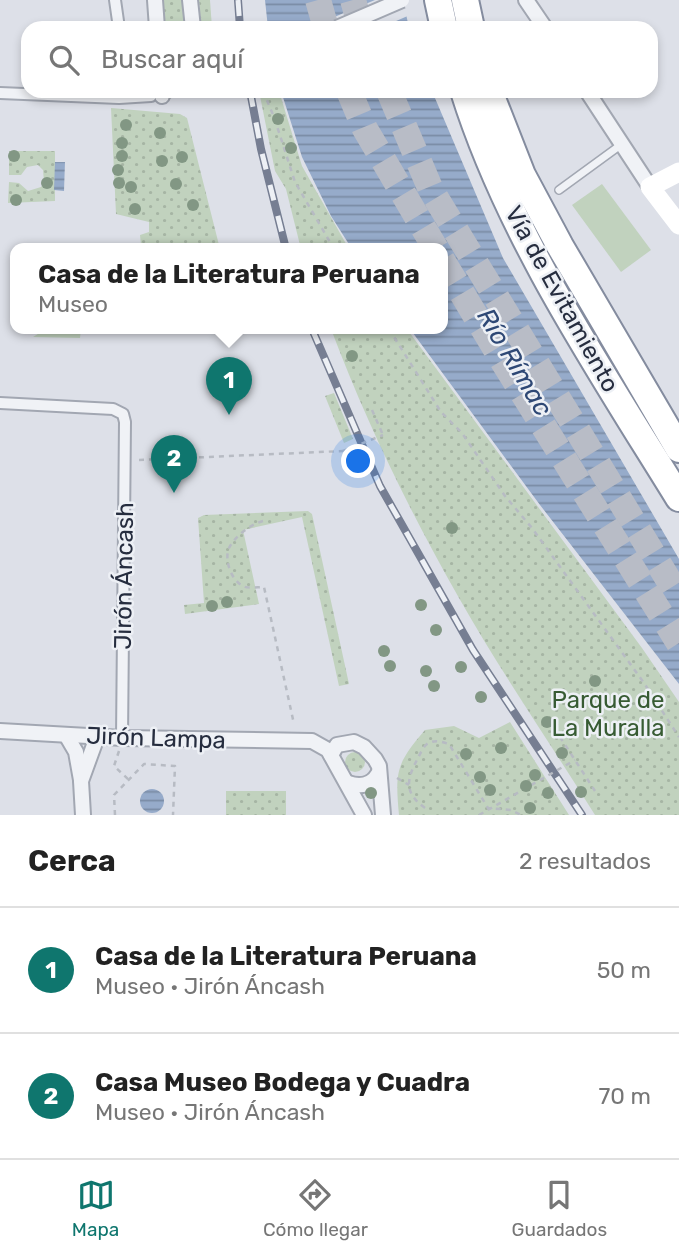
<!DOCTYPE html>
<html lang="es">
<meta charset="utf-8">
<style>
:root{--surface:#fff;--page:#f6f6f6;--text:#222;--muted:#767676;--line:#e0e0e0;--accent:#0f766e}
body{margin:0;font-family:Rubik,sans-serif;background:var(--page);color:var(--text)}
.you{position:absolute;left:359px;top:462px;width:24px;height:24px;margin:-18px;border:5px solid #fff;border-radius:50%;background:#1a73e8;box-shadow:0 0 0 10px #1a73e833}
.badge{display:grid;place-items:center;width:46px;height:46px;border-radius:50%;background:var(--accent);color:#fff;font-size:23px;font-weight:700}
.pin{position:absolute;translate:-50% -58px;filter:drop-shadow(0 2px 4px #0008)}
.pin::after{content:'';position:absolute;top:37px;width:24px;height:21px;background:inherit;clip-path:polygon(0 0,100% 0,50% 100%)}
.popup{position:absolute;left:10px;top:243px;width:438px;height:91px;box-sizing:border-box;display:grid;place-content:center;border-radius:14px;background:var(--surface);filter:drop-shadow(0 2px 5px #0005);font-size:23px;white-space:nowrap;color:var(--muted)}
.popup b{font-size:26px;color:var(--text)}
.popup::after{content:'';position:absolute;left:50%;top:100%;margin-left:-14px;border:14px solid transparent;border-top-color:var(--surface)}
.list{margin:0;padding:0;list-style:none}
h2{display:flex;justify-content:space-between;align-items:center;height:91px;margin:0;padding:0 28px;font-size:30px}
h2 small{font-size:23px;font-weight:400;color:var(--muted)}
.list li{display:grid;grid-template-columns:46px 1fr auto;gap:21px;align-items:center;box-sizing:border-box;height:126px;padding:0 28px;border-top:2px solid var(--line)}
.list b{display:block;font-size:26px;white-space:nowrap}
.list p{margin:0;font-size:23px;white-space:nowrap;color:var(--muted)}
.list em{font-size:23px;font-style:normal;color:var(--muted)}
.icon{flex:none;width:38px;height:38px;fill:none;stroke:currentColor;stroke-width:2;stroke-linecap:round;stroke-linejoin:round}
.map{position:relative;flex:none;width:679px;height:815px;overflow:hidden}
.search{position:absolute;background:var(--surface);box-shadow:0 4px 10px #0003;left:21px;right:21px;top:21px;height:77px;display:flex;align-items:center;gap:18px;box-sizing:border-box;padding:0 24px;border-radius:21px;color:var(--muted);font-size:26px}
.sheet{height:343px;background:var(--surface)}
nav{display:flex;justify-content:space-around;align-items:center;box-sizing:border-box;height:98px;border-top:2px solid var(--line);background:var(--surface);font-size:19px;color:var(--muted)}
nav a{display:grid;justify-items:center;gap:4px}
nav .on{color:var(--accent)}
.map>svg:first-child{display:block}
</style>
<div class="map">
<svg width="679" height="815" viewBox="0 0 679 815">
<defs>
<pattern id="green-dots" width="8" height="8" patternUnits="userSpaceOnUse" patternTransform="scale(1.75)"><rect width="8" height="8" fill="#c1d2be"/><path d="M2 2h.1M6 6h.1" fill="none" stroke="#a6b5a4" stroke-width="1.8" stroke-linecap="round"/></pattern>
<pattern id="water-rules" width="6" height="5" patternUnits="userSpaceOnUse" patternTransform="scale(1.75)"><rect width="6" height="5" fill="#96abca"/><path d="M0 2.5h6" fill="none" stroke="#7a8ca5"/></pattern>
</defs>
<rect width="100%" height="100%" fill="#dde0e8"/>
<g fill="url(#green-dots)">
<path d="M 161,0 L 182,0 L 184,28 L 164,28 Z"/>
<path d="M 199,0 L 210,0 L 212,28 L 201,28 Z"/>
<path d="M 259,91 L 279,91 L 302,166 L 349,249 L 301,249 L 286,189 L 275,171 Z"/>
<path d="M 111,108 L 180,114 L 187,118 L 220,249 L 150,249 L 141,245 L 140,235 L 149,232 L 149,222 L 116,214 Z"/>
<path d="M 9,151 L 55,151 L 55,201 L 8,203 L 9,182 L 19,183 L 28,191 L 41,187 L 44,182 L 43,170 L 38,165 L 27,167 L 21,175 L 9,175 Z"/>
<path d="M 46,329 L 81,329 L 80,338 L 33,337 Z"/>
<path d="M 331,329 L 407,329 L 642,648 L 679,702 L 679,815 L 595,815 C 550,743 501,672 459,598 C 410,512 366,422 331,329 Z"/>
<path d="M 334,393 L 353,439 L 344,443 L 325,396 Z"/>
<path d="M 308,511 L 312,514 L 349,684 L 339,686 L 302,517 L 243,530 L 259,604 L 185,614 L 184,605 L 204,603 L 198,518 L 204,515 Z"/>
<path d="M 510,722 L 569,815 L 399,815 C 395,771 396,764 425,730 L 454,726 L 479,738 Z"/>
<circle cx="355" cy="762" r="10"/>
<rect x="226" y="791" width="60" height="24"/>
</g>
<path fill="#c1d2be" d="M 602,184 L 651,250 L 621,272 L 572,205 Z"/>
<g fill="url(#water-rules)">
<path d="M 265,0 L 403,0 L 409,28 L 268,28 Z"/>
<path d="M 281,91 L 432,91 L 503,258 L 679,559 L 679,684 L 540,505 L 410,329 L 442,329 L 442,249 L 352,249 L 331,216 L 302,157 Z"/>
<path d="M 55,162 L 65,162 L 64,191 L 54,190 Z"/>
<circle cx="152" cy="801" r="12"/>
</g>
<path fill="#dde0e8" d="M 375,0 L 407,0 L 410,15 L 380,28 L 308,28 Z"/>
<g fill="none" stroke-linecap="round" stroke-linejoin="round">
<g stroke="#b8bcc6" stroke-width="26" stroke-dasharray="26 13" stroke-linecap="butt">
<path d="M 318,0 L 326,28"/>
<path d="M 353,0 L 361,28"/>
<path d="M 349,91 L 365,129 L 436,249"/>
<path d="M 389,91 L 431,190 L 679,597"/>
<path d="M 442,260 L 504,363 L 679,643"/>
</g>
<g stroke="#a2a7b2" stroke-width="10">
<g id="service">
<path d="M 160,96 L 179,91"/>
<path d="M 559,190 L 622,144"/>
</g>
</g>
<g stroke="#a2a7b2" stroke-width="14">
<g id="pedestrian">
<path d="M 115,0 L 119,28"/>
<path d="M 0,93 L 119,98 L 151,96"/>
<path d="M 0,403 L 113,409 L 123,414 L 125,422 L 122,738"/>
</g>
</g>
<g stroke="#a2a7b2" stroke-width="18">
<g id="minor">
<path d="M 155,0 L 157,28"/>
<path d="M 190,0 L 193,28"/>
<path d="M 526,0 L 545,28"/>
<path d="M 161,91 L 162,96"/>
<path d="M 587,91 L 650,187"/>
<path d="M 0,731 L 123,738 L 312,741 L 328,750 L 364,815"/>
<path d="M 66,735 L 76,752 L 81,780"/>
<path d="M 331,755 L 337,745 L 354,742 L 364,747 L 375,759 L 379,766 L 383,815"/>
<path d="M 348,783 C 360,787 371,786 378,774"/>
<path d="M 83,815 L 81,781 L 97,737"/>
</g>
</g>
<g stroke="#848c9f" stroke-width="30">
<g id="motorway">
<path d="M 438,0 L 444,28"/>
<path d="M 465,0 L 471,28"/>
<path d="M 464,91 C 509,235 600,370 679,498"/>
<path d="M 489,91 L 522,175 L 560,246 L 679,449"/>
</g>
</g>
<g stroke="#b7bbc3" stroke-width="2.5" stroke-dasharray="5 5" stroke-linecap="butt">
<path d="M 263,91 L 274,117 L 295,182 L 334,249"/>
<path d="M 389,329 L 441,412 L 462,433 L 505,496 L 532,528 L 644,683 L 679,737"/>
<path d="M 372,410 L 383,435"/>
<path d="M 139,460 L 343,451"/>
<path d="M 263,521 C 251,524 235,536 229,548 C 224,560 231,580 243,586 C 248,589 257,587 264,587 L 294,724"/>
<path d="M 549,720 L 595,791"/>
<path d="M 119,751 L 114,766 L 129,780"/>
<path d="M 397,778 L 409,785"/>
<path d="M 425,808 C 404,793 406,780 418,758 C 420,754 423,747 427,744 C 435,739 442,742 449,744 L 488,808 L 511,810 L 521,815"/>
<path d="M 115,815 L 114,795 L 144,764 L 175,766 L 173,815"/>
</g>
<use href="#service" stroke="#f0f2f6" stroke-width="7"/>
<use href="#pedestrian" stroke="#f0f2f6" stroke-width="10"/>
<use href="#minor" stroke="#f0f2f6" stroke-width="14"/>
<path stroke="#fff" stroke-width="19" d="M 679,172 L 650,187 L 679,225"/>
<use href="#motorway" stroke="#fff" stroke-width="26"/>
<g stroke="#767e92" stroke-width="8">
<g id="rail">
<path d="M 238,0 L 240,28"/>
<path d="M 250,91 L 261,149 L 286,249"/>
<path d="M 312,329 L 380,486 L 473,650 L 582,815"/>
</g>
</g>
<use href="#rail" stroke="#edf0f5" stroke-width="5" stroke-dasharray="16" stroke-linecap="butt"/>
<g stroke="#a2a7b2" stroke-width="18" stroke-linecap="butt">
<path id="minor-bridge" d="M 337,28 L 402,0"/>
</g>
<g stroke="#b7bbc3" stroke-width="2.5" stroke-dasharray="5 5" stroke-linecap="butt">
<path d="M 343,451 L 383,435"/>
<path d="M 479,815 L 575,760"/>
</g>
<use href="#minor-bridge" stroke="#f0f2f6" stroke-width="14"/>
</g>
<g fill="#829784">
<circle cx="278" cy="119" r="6"/>
<circle cx="126" cy="125" r="6"/>
<circle cx="160" cy="133" r="6"/>
<circle cx="122" cy="143" r="6"/>
<circle cx="291" cy="148" r="6"/>
<circle cx="14" cy="156" r="6"/>
<circle cx="122" cy="156" r="6"/>
<circle cx="182" cy="157" r="6"/>
<circle cx="162" cy="161" r="6"/>
<circle cx="118" cy="170" r="6"/>
<circle cx="47" cy="183" r="6"/>
<circle cx="119" cy="183" r="6"/>
<circle cx="176" cy="184" r="6"/>
<circle cx="131" cy="187" r="6"/>
<circle cx="16" cy="200" r="6"/>
<circle cx="193" cy="205" r="6"/>
<circle cx="135" cy="209" r="6"/>
<circle cx="352" cy="356" r="6"/>
<circle cx="452" cy="528" r="6"/>
<circle cx="227" cy="602" r="6"/>
<circle cx="421" cy="605" r="6"/>
<circle cx="212" cy="606" r="6"/>
<circle cx="436" cy="630" r="6"/>
<circle cx="384" cy="651" r="6"/>
<circle cx="390" cy="666" r="6"/>
<circle cx="461" cy="667" r="6"/>
<circle cx="426" cy="671" r="6"/>
<circle cx="595" cy="681" r="6"/>
<circle cx="434" cy="686" r="6"/>
<circle cx="481" cy="697" r="6"/>
<circle cx="547" cy="722" r="6"/>
<circle cx="501" cy="748" r="6"/>
<circle cx="562" cy="753" r="6"/>
<circle cx="466" cy="754" r="6"/>
<circle cx="535" cy="775" r="6"/>
<circle cx="480" cy="777" r="6"/>
<circle cx="526" cy="786" r="6"/>
<circle cx="490" cy="790" r="6"/>
<circle cx="581" cy="792" r="6"/>
<circle cx="371" cy="793" r="6"/>
<circle cx="548" cy="793" r="6"/>
<circle cx="530" cy="808" r="6"/>
</g>
<g text-anchor="middle" stroke-width="5" stroke-linejoin="round" paint-order="stroke">
<g font-size="24" fill="#262d3f" stroke="#edf0f5">
<text transform="translate(562 299) rotate(61)" y="8">Vía de Evitamiento</text>
<text transform="translate(124 576) rotate(-89)" y="8">Jirón Áncash</text>
<text transform="translate(156 738) rotate(2)" y="8">Jirón Lampa</text>
</g>
<g font-size="24" fill="#375b33" stroke="#edf0f5">
<text x="608" y="708">Parque de<tspan x="608" dy="28">La Muralla</tspan></text>
</g>
<g font-size="26" font-style="italic" fill="#2e4875" stroke="#edf0f5">
<text transform="translate(515 362) rotate(59)" y="9">Río Rímac</text>
</g>
</g>
</svg>
<div class="you"></div>
<div class="pin badge" style="left:229px;top:415px">1</div>
<div class="popup"><b>Casa de la Literatura Peruana</b>Museo</div>
<div class="pin badge" style="left:174px;top:493px">2</div>
<div class="search"><svg class="icon" aria-label="search" viewBox="0 0 24 24"><circle cx="10" cy="10" r="6"/><path d="M15 15l6 6"/></svg>Buscar aquí</div>
</div>
<section class="sheet">
<h2>Cerca<small>2 resultados</small></h2>
<ul class="list">
<li><span class="badge">1</span><div><b>Casa de la Literatura Peruana</b><p>Museo · Jirón Áncash</p></div><em>50 m</em></li>
<li><span class="badge">2</span><div><b>Casa Museo Bodega y Cuadra</b><p>Museo · Jirón Áncash</p></div><em>70 m</em></li>
</ul>
</section>
<nav>
<a class="on"><svg class="icon" aria-label="map" viewBox="0 0 24 24"><path d="M3 6l6-2 6 2 6-2v14l-6 2-6-2-6 2zM9 4v14M15 6v14"/></svg>Mapa</a>
<a><svg class="icon" aria-label="directions" viewBox="0 0 24 24"><path d="M12 3l9 9-9 9-9-9zM9 14v-3h6M13 9l2 2-2 2"/></svg>Cómo llegar</a>
<a><svg class="icon" aria-label="saved" viewBox="0 0 24 24"><path d="M7 4h10v16l-5-4-5 4z"/></svg>Guardados</a>
</nav>
